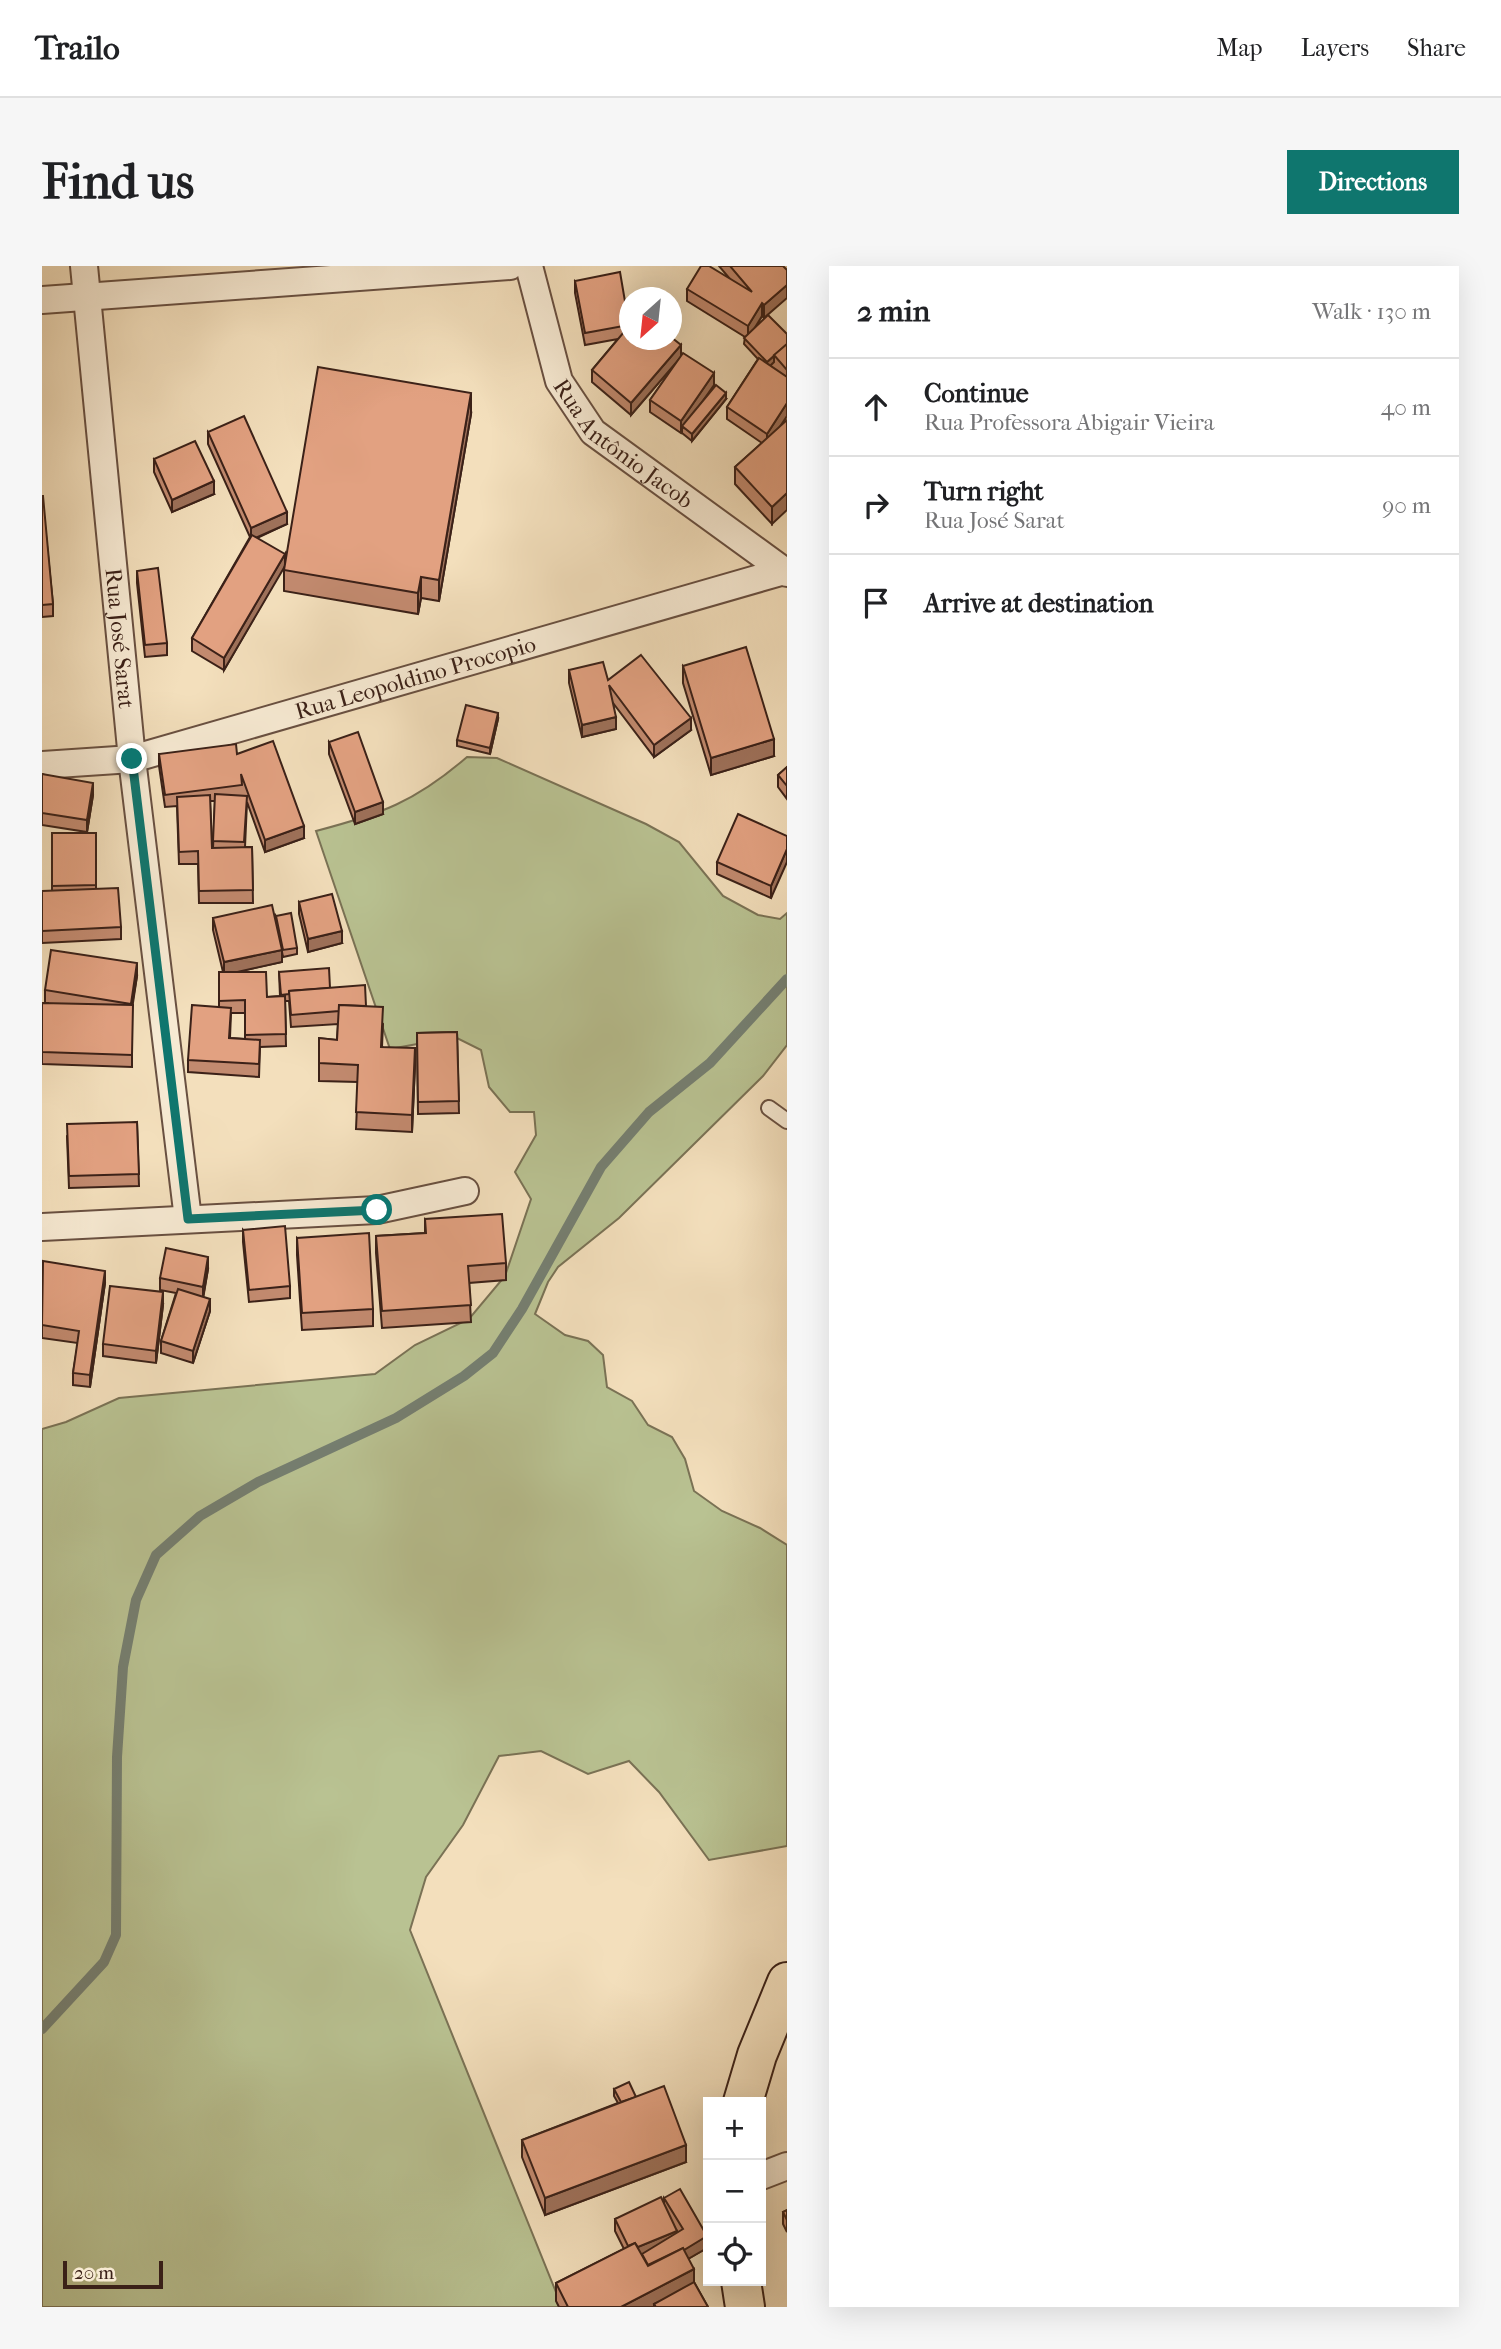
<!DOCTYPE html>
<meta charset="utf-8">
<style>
:root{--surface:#fff;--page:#f6f6f6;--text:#202124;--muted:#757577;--line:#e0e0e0;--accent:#0f766e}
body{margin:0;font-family:"IM FELL French Canon",serif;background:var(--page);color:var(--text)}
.controls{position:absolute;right:21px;bottom:21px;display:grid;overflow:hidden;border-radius:0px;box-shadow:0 7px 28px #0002}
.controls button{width:63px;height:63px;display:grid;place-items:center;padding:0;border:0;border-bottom:2px solid var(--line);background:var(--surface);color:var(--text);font:35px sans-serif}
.compass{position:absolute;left:577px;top:21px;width:63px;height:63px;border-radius:50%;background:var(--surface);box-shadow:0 7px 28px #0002;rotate:207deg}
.scale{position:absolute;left:21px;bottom:18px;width:100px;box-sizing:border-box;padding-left:7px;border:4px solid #3b2118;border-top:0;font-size:19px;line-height:24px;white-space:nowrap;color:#3b2118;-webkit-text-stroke:5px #f7ead3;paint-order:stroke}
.stop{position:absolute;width:21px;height:21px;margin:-16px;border:5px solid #0f766e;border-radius:50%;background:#fff}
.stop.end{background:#0f766e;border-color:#fff;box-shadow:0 2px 7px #0008}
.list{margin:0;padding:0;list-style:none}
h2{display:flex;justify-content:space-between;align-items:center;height:91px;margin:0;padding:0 28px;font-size:30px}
h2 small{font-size:23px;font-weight:400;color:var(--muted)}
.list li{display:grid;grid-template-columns:46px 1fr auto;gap:21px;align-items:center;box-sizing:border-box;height:98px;padding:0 28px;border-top:2px solid var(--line)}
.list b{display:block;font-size:26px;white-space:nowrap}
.list p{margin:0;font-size:23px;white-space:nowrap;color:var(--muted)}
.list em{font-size:23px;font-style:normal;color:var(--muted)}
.icon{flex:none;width:38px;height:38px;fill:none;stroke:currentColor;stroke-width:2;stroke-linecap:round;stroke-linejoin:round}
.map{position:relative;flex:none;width:745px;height:2041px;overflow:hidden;border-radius:0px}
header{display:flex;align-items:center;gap:42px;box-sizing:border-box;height:98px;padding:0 35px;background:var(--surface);border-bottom:2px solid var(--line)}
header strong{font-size:33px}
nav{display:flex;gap:38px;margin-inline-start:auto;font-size:24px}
.intro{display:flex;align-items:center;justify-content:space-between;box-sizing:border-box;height:168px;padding:0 42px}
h1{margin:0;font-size:49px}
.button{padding:18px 32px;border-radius:0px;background:var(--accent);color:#fff;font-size:24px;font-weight:700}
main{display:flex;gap:42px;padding:0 42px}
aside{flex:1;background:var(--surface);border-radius:0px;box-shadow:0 7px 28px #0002}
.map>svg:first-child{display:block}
</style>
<header>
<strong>Trailo</strong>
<nav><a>Map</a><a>Layers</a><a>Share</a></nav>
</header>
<div class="intro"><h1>Find us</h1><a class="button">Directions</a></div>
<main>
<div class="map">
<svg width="745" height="2041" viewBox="0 0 745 2041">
<rect width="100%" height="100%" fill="#f3dfbc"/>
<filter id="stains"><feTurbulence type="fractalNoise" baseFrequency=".00286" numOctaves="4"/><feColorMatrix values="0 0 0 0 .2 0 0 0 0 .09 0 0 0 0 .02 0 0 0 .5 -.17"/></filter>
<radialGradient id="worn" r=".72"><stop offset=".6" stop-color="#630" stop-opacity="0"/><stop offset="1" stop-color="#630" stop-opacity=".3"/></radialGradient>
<path fill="#b9c292" stroke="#7a7255" stroke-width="2" d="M 425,491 L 455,492 L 604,558 L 637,576 L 681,630 L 716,649 L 738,653 L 745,647 L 745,779 L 721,810 L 577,952 L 516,1001 L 506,1016 L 493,1048 L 523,1069 L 546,1075 L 561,1089 L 565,1121 L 590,1135 L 606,1159 L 630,1171 L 643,1193 L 652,1225 L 680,1245 L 718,1262 L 745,1279 L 745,1580 L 667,1594 L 617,1526 L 587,1495 L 546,1508 L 499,1485 L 457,1490 L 421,1559 L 384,1611 L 368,1664 L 520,2041 L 0,2041 L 0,1163 L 24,1156 L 77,1132 L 333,1108 L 373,1079 L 427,1053 L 463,1010 L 489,933 L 473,906 L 494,869 L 492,846 L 468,846 L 447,821 L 439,784 L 413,771 L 348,783 L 274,565 C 339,548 373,536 425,491 Z"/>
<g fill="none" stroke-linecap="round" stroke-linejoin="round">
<path stroke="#757f71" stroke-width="10" d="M 0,1763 L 62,1696 L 74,1669 L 75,1491 L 81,1401 L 94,1334 L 114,1289 L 158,1250 L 216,1216 L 354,1152 L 422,1110 L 451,1087 L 480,1043 L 559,901 L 607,846 L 668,797 L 745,713"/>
<g stroke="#695041" stroke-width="18">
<path id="lane" d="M 727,842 L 745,855"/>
</g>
<g stroke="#695041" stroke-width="30">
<g id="street">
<path id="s1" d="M 42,0 L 90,493 L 146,953"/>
<path id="s2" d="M 487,0 L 517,115 L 551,166 L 745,307"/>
<path d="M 0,34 L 468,0"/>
<path id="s3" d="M 0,499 L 90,493 L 742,305"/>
<path d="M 0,961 L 335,944 L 423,925"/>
<path d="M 719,1910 L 745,1900"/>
</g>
</g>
<g stroke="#3b2118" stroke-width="42">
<g id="primary">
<path d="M 701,1836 L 715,1789 L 745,1716"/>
<path d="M 699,2015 L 703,2041"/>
</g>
</g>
<use href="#lane" stroke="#f7ead3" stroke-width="14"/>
<use href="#street" stroke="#f7ead3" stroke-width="26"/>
<use href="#primary" stroke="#f3dfbc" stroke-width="38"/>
</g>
<g fill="#c28a6f" stroke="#3b2118" stroke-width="2" fill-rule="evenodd">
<path d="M 677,0 L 741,0 L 722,52 L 720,50 L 713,62 L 745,68 L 745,150 L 739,159 L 730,258 L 693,218 L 693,201 L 720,177 L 685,153 L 685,141 L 716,93 L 702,78 L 703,71 L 645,35 L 645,23 L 688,13 Z"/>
<path d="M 533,15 L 587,56 L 587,74 L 639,90 L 672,119 L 661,134 L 684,133 L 650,175 L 640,167 L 640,165 L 639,167 L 608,146 L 608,134 L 636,94 L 589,149 L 550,116 L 550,104 L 576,73 L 543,79 L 533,27 Z"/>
<path d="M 429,148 L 397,335 L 379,332 L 376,348 L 242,325 L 242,300 L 182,404 L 150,385 L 150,372 L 208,271 L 166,178 L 166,166 L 245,258 L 215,272 L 243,299 Z"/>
<path d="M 112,193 L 172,228 L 130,246 L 112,206 Z"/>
<path d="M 0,230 L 11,338 L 11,350 L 0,351 Z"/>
<path d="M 95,305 L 125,377 L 125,389 L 103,391 L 95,317 Z"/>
<path d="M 641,400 L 732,490 L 669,509 L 641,417 Z"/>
<path d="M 527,404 L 566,414 L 649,464 L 612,491 L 571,437 L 574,463 L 540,471 L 527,417 Z"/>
<path d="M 456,453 L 448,488 L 415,480 L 415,474 Z"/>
<path d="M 287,476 L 341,548 L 313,558 L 287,488 Z"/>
<path d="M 117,488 L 195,488 L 262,572 L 223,586 L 205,536 L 203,581 L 210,581 L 211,637 L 157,637 L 156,598 L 137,598 L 135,540 L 123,541 L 117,500 ZM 168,535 L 173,535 L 171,582 L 170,582 Z"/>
<path d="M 745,501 L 745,533 L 736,521 L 736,509 Z"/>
<path d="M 0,508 L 51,529 L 45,566 L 0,559 Z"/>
<path d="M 10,567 L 54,567 L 54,623 L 79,661 L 79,673 L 0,677 L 0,625 L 10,625 Z"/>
<path d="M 745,570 L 729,632 L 675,608 L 675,596 Z"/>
<path d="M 257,636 L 300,677 L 266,686 L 257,648 Z"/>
<path d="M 234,650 L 255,682 L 255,688 L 241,691 L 240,686 L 240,696 L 194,706 L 225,731 L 238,730 L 237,706 L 288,722 L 324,740 L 341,758 L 340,781 L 373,799 L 370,866 L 314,863 L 316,816 L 277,815 L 277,772 L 295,774 L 296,758 L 249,761 L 247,735 L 243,735 L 244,780 L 218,781 L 217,811 L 146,806 L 146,794 L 177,741 L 177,706 L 181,706 L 171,664 L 171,652 L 234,657 ZM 189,747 L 203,747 L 203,773 L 188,772 Z"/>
<path d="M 95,710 L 90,739 L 90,801 L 0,798 L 0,737 L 7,737 L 3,737 L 3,724 Z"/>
<path d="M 415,766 L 417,847 L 376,848 L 375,767 Z"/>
<path d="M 95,856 L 97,920 L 27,922 L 25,870 Z"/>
<path d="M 383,953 L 464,997 L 464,1014 L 427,1017 L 429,1056 L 340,1062 L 334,987 L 334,970 L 383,967 Z"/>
<path d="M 201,964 L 248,1020 L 248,1032 L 207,1036 L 201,976 Z"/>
<path d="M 255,972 L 331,1043 L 331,1060 L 260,1064 L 255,989 Z"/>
<path d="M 0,999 L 63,1017 L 48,1121 L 31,1119 L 31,1107 L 36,1077 L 0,1072 Z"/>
<path d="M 166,1003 L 161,1031 L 168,1045 L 151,1097 L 119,1087 L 119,1075 L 134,1027 L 118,1024 L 118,1012 Z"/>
<path d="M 121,1039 L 114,1097 L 61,1090 L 61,1078 Z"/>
<path d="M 572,1823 L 594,1831 L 644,1896 L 503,1949 L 480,1891 L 480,1874 L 576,1837 L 572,1830 Z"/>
<path d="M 622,1932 L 665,1982 L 646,1993 L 652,2016 L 666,2041 L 517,2041 L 514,2035 L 514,2017 L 582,1983 L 573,1965 L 573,1953 L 622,1938 Z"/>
<path d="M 745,1944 L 745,1966 L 741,1958 L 741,1946 Z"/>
</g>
<g fill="#9e715a" stroke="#3b2118" stroke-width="2">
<path d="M 745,19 L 745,32 L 722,52 L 722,39 Z"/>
<path d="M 720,37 L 720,50 L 706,73 L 706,60 Z"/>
<path d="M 639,79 L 639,91 L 589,149 L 589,137 Z"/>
<path d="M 732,90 L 732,96 L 725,103 L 725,96 Z"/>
<path d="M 672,107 L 672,119 L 642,162 L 640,160 L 640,165 L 639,167 L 639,155 Z"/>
<path d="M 429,127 L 429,148 L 397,335 L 397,314 Z"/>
<path d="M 684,127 L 684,133 L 650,175 L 650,168 Z"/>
<path d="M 745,137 L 745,150 L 725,180 L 725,168 Z"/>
<path d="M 172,215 L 172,228 L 130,246 L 130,234 Z"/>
<path d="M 745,227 L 745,244 L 730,258 L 730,241 Z"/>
<path d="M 245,246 L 245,258 L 209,274 L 209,262 Z"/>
<path d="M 243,288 L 243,300 L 182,404 L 182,392 Z"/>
<path d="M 379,311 L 379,332 L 376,348 L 376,327 Z"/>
<path d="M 456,447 L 456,453 L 448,488 L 448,482 Z"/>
<path d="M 574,451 L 574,463 L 540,471 L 540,459 Z"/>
<path d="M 649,452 L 649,464 L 612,491 L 612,479 Z"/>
<path d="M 732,473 L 732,490 L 669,509 L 669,492 Z"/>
<path d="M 51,517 L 51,529 L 45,566 L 45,554 Z"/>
<path d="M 341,536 L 341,548 L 313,558 L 313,546 Z"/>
<path d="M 262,560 L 262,572 L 223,586 L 223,574 Z"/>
<path d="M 745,583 L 745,596 L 729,632 L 729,620 Z"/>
<path d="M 300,665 L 300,677 L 266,686 L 266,673 Z"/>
<path d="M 240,684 L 240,696 L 182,709 L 182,696 Z"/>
<path d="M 95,697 L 95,710 L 89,750 L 89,738 Z"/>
<path d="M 373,782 L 373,799 L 370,866 L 370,849 Z"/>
<path d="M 166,991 L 166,1003 L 161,1033 L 161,1021 Z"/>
<path d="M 63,1005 L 63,1017 L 48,1121 L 48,1109 Z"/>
<path d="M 121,1026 L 121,1039 L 114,1097 L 114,1085 Z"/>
<path d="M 168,1033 L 168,1045 L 151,1097 L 151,1085 Z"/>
<path d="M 644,1879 L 644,1896 L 503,1949 L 503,1932 Z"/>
<path d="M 635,1965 L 635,1977 L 602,1991 L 588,1984 Z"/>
<path d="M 665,1970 L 665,1982 L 608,2015 L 608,2003 Z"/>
<path d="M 652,2003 L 652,2021 L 612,2038 L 612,2041 L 579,2041 Z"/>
</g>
<g fill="#e2a181" stroke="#3b2118" stroke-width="2">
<path d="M 659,0 L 667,0 L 710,26 L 688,0 L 741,0 L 745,4 L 745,19 L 722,39 L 720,37 L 706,60 L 645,23 Z"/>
<path d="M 578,6 L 587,59 L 543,67 L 533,15 Z"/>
<path d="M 726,49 L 745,68 L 745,78 L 725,96 L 702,72 Z"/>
<path d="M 587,60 L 587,74 L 629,74 L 629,71 L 639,79 L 589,137 L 550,104 Z"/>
<path d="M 745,78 L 745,104 L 732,89 Z"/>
<path d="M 641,87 L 672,107 L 639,155 L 608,134 Z"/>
<path d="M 717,92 L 745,111 L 745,137 L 725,168 L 685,141 Z"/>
<path d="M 276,101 L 429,127 L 397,314 L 379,311 L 376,327 L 242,304 Z"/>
<path d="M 674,119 L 684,127 L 650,168 L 640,160 Z"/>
<path d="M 202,150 L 245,246 L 209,262 L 166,166 Z"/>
<path d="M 745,154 L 745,227 L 730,241 L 693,201 Z"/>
<path d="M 153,175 L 172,215 L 130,234 L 112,193 Z"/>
<path d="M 0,230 L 1,230 L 11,338 L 0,339 Z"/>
<path d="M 210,269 L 243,288 L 182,392 L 150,372 Z"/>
<path d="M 116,302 L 125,377 L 103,379 L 95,305 Z"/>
<path d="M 704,381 L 732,473 L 669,492 L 641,400 Z"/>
<path d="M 599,389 L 649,452 L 612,479 L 567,419 L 574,451 L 540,459 L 527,404 L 561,396 L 566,414 Z"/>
<path d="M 424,439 L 456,447 L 448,482 L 415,474 Z"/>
<path d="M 316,466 L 341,536 L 313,546 L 287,476 Z"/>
<path d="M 231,475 L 262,560 L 223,574 L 199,508 L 200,519 L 123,529 L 117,488 L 194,478 L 195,488 Z"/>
<path d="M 745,501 L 745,520 L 736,509 Z"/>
<path d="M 0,508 L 51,517 L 45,554 L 0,547 Z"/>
<path d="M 173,528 L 205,530 L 202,576 L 171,575 Z"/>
<path d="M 168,529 L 170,582 L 210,581 L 211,624 L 157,625 L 156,585 L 137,586 L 135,531 Z"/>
<path d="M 696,548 L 745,570 L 745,583 L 729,620 L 675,596 Z"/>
<path d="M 10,567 L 54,567 L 54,619 L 10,620 Z"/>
<path d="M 76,622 L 79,661 L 0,665 L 0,625 Z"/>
<path d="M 290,628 L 300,665 L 266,673 L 257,636 Z"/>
<path d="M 230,639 L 240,684 L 182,696 L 171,652 Z"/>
<path d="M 249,647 L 255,682 L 241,684 L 234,650 Z"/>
<path d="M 9,684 L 95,697 L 89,738 L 3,724 Z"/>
<path d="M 287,702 L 288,722 L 247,725 L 247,728 L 239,729 L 237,706 Z"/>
<path d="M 177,706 L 224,706 L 225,731 L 243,730 L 244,768 L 203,769 L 203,734 L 177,735 Z"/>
<path d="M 323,719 L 324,740 L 297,739 L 297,745 L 249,749 L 247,725 Z"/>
<path d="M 0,737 L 91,739 L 90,789 L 0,786 Z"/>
<path d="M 150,739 L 189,742 L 187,772 L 218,774 L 217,798 L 146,794 Z"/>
<path d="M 297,739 L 341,741 L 339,781 L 373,782 L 370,849 L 314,846 L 316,799 L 277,797 L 277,772 L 295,774 Z"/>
<path d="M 415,766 L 417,835 L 376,836 L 375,767 Z"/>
<path d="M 95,856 L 97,908 L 27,910 L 25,858 Z"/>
<path d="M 460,948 L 464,997 L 426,1000 L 429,1039 L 340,1045 L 334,970 L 384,967 L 383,953 Z"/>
<path d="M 243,960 L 248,1020 L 207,1024 L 201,964 Z"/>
<path d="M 327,967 L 331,1043 L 260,1047 L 255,972 Z"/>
<path d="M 124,982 L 166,991 L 161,1021 L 118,1012 Z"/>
<path d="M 1,995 L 63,1005 L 48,1109 L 31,1107 L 37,1065 L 0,1059 Z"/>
<path d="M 68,1020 L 121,1026 L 114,1085 L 61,1078 Z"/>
<path d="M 136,1023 L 168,1033 L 151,1085 L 119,1075 Z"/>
<path d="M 587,1816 L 594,1831 L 579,1836 L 572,1823 Z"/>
<path d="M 622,1820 L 644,1879 L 503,1932 L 480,1874 Z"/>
<path d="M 638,1923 L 665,1970 L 642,1984 L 641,1982 L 606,1999 L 600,1988 L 641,1963 L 622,1932 Z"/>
<path d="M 619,1931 L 635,1965 L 596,1981 L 593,1977 L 586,1980 L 573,1953 Z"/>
<path d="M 745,1944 L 745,1954 L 741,1946 Z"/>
<path d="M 593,1977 L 606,2000 L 641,1982 L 652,2003 L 579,2041 L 526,2041 L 514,2017 Z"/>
<path d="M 652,2016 L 666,2041 L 614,2041 L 612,2038 Z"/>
</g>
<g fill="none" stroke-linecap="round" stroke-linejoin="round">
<path stroke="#0f766e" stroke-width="9" d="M 90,493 L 146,953 L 335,944"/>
</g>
<g text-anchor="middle" stroke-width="5" stroke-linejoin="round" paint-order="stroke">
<g font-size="23" fill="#3b2118" stroke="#f7ead3">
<text dy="8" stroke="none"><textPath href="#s2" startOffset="210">Rua Antônio Jacob</textPath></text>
<text dy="8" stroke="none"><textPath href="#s1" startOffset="374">Rua José Sarat</textPath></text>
<text dy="8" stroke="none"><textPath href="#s3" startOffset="385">Rua Leopoldino Procopio</textPath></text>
</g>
</g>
<rect width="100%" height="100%" filter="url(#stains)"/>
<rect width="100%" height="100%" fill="url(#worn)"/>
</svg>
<div class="controls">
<button>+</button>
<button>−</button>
<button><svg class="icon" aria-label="locate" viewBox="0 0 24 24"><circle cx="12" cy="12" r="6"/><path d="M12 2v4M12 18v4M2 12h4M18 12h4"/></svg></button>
</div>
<svg class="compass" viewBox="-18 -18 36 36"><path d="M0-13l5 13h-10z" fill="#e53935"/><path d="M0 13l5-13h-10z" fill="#757577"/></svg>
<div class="scale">20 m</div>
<div class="stop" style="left:335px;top:944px"></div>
<div class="stop end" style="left:90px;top:493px"></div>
</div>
<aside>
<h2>2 min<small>Walk · 130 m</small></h2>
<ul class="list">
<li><svg class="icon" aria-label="ahead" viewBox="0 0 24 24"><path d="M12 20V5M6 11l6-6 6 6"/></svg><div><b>Continue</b><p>Rua Professora Abigair Vieira</p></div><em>40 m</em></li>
<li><svg class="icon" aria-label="right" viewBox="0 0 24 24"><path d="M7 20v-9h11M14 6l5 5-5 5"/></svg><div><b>Turn right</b><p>Rua José Sarat</p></div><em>90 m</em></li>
<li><svg class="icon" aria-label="arrive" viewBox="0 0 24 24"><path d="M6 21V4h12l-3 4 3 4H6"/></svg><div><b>Arrive at destination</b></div></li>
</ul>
</aside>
</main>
